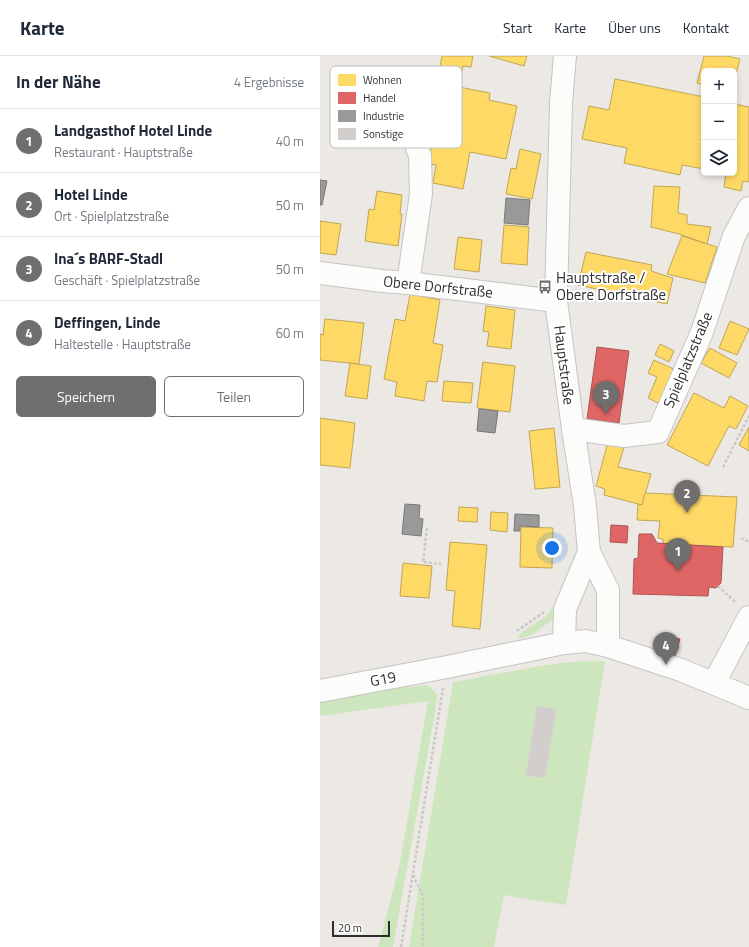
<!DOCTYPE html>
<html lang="de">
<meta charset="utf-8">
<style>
:root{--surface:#fff;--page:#f2f2f3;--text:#1f2937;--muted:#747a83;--line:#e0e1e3;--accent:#706f6e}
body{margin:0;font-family:"Titillium Web",sans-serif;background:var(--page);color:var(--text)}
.controls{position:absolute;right:12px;top:12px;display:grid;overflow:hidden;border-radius:6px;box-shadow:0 2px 6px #0003}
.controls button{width:36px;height:36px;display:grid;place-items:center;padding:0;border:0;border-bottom:1px solid var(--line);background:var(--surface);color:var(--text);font:20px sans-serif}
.scale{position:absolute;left:12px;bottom:10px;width:58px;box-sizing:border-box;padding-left:4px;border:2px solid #2e2e2e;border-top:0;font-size:11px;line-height:14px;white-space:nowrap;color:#2e2e2e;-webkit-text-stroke:3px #fff;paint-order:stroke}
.you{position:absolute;left:232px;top:492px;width:14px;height:14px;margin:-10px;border:3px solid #fff;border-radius:50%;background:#1a73e8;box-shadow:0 0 0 6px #1a73e833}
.badge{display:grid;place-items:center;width:26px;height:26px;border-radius:50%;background:var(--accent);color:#fff;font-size:13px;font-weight:700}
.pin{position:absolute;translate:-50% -33px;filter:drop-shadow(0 1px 2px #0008)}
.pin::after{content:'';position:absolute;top:21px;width:14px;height:12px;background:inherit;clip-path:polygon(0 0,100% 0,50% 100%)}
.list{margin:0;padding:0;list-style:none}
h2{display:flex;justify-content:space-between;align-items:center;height:52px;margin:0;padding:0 16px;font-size:17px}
h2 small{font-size:13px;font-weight:400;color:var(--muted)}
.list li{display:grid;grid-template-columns:26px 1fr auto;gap:12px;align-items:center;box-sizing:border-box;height:64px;padding:0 16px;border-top:1px solid var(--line)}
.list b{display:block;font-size:15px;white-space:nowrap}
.list p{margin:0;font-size:13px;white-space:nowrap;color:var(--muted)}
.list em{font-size:13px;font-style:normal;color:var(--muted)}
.actions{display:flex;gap:8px;padding:12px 16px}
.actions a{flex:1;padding:9px 0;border:1px solid var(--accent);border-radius:6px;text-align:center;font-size:14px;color:var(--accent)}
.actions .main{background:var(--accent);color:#fff}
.icon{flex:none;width:22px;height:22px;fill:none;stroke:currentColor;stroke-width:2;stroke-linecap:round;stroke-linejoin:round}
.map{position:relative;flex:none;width:429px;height:891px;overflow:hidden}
header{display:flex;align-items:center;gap:24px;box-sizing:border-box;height:56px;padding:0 20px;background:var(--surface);border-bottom:1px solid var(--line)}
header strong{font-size:19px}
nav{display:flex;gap:22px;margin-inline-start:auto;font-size:14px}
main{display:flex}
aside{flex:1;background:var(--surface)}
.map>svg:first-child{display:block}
</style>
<header>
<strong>Karte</strong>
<nav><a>Start</a><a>Karte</a><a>Über uns</a><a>Kontakt</a></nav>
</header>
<main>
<aside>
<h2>In der Nähe<small>4 Ergebnisse</small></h2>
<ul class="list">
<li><span class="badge">1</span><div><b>Landgasthof Hotel Linde</b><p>Restaurant · Hauptstraße</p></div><em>40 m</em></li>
<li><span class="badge">2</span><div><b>Hotel Linde</b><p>Ort · Spielplatzstraße</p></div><em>50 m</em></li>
<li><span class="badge">3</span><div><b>Ina´s BARF-Stadl</b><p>Geschäft · Spielplatzstraße</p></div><em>50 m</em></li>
<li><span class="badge">4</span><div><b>Deffingen, Linde</b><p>Haltestelle · Hauptstraße</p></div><em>60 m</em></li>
</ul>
<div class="actions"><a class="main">Speichern</a><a>Teilen</a></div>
</aside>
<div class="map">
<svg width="429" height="891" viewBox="0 0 429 891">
<rect width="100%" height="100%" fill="#ece8e4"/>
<g fill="#cde6be">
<path d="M 238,545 L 239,552 L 232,564 L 213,578 L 208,580 L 199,583 L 198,581 L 201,577 L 227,559 Z"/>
<path d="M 285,605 L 246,849 L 184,839 L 174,891 L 89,891 L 133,626 L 220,610 L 250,606 Z"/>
<path d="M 107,629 L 112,633 L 117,639 L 116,650 L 73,891 L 58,891 L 79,812 L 108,645 L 0,660 L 0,646 L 79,632 Z"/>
</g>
<g fill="#ffd966" stroke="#c0a655">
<path d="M 122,0 L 153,0 L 151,11 L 143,10 L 139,31 L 170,37 L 169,44 L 197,50 L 186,103 L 150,96 L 143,133 L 113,127 L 116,109 L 108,108 L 114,78 L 117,79 L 120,67 L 109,65 Z"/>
<path d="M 169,0 L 207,0 L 204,10 Z"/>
<path d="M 384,0 L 407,0 L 420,3 L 414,26 L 414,15 L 384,15 L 384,29 L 377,27 Z"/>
<path d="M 295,23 L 384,41 L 384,113 L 362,109 L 360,119 L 304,107 L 307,92 L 262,83 L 269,50 L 289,54 Z"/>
<path d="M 414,48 L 429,51 L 429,126 L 423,125 L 421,135 L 404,131 L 406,118 L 402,117 L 414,117 Z"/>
<path d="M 200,93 L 221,98 L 212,143 L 186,138 L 191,112 L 196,113 Z"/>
<path d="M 334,130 L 360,131 L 358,157 L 367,159 L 367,168 L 391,171 L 387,188 L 359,178 L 331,171 Z"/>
<path d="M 57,135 L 82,139 L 80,158 L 82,158 L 78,190 L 45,185 L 49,153 L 54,154 Z"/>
<path d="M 0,165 L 21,168 L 16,199 L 0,197 Z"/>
<path d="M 184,169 L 209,171 L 207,209 L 181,207 Z"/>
<path d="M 362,180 L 397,191 L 385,227 L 347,218 Z"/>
<path d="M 138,181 L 162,184 L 159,216 L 134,213 Z"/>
<path d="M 266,196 L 332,209 L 331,215 L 353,222 L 347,248 L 258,229 Z"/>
<path d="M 90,238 L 120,244 L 113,287 L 123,289 L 117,326 L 107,325 L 104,345 L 75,340 L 77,326 L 64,323 L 75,263 L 85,265 Z"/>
<path d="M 166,250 L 195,254 L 191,293 L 167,290 L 169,276 L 163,275 Z"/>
<path d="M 5,263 L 44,267 L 39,308 L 0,304 L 0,278 L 3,279 Z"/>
<path d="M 410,265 L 429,273 L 417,299 L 399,292 Z"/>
<path d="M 340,288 L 354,295 L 349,306 L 335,299 Z"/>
<path d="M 390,292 L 417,307 L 409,322 L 381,307 Z"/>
<path d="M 334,304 L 358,315 L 342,349 L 328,342 L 337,321 L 328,317 Z"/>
<path d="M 163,306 L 195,310 L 190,356 L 157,352 Z"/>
<path d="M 30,307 L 51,310 L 47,343 L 25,340 Z"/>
<path d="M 124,325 L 153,327 L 151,347 L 122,345 Z"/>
<path d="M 374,337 L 404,352 L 410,340 L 428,350 L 416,373 L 409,370 L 388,410 L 347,389 Z"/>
<path d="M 0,362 L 35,367 L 30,412 L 0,409 Z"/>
<path d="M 429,371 L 429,395 L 419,389 Z"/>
<path d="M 234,372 L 240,431 L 215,433 L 209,375 Z"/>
<path d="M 288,386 L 304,391 L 298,411 L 331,418 L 322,449 L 284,439 L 285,433 L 276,430 Z"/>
<path d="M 325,437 L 417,441 L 413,491 L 343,488 L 343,483 L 338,482 L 340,465 L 317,464 L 318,448 L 322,449 Z"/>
<path d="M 139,451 L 158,452 L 157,466 L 138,465 Z"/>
<path d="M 171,456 L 188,457 L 187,476 L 170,474 Z"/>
<path d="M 201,471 L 233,472 L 232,512 L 200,511 Z"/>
<path d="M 130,486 L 167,489 L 160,573 L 132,570 L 135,535 L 126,534 Z"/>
<path d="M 83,507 L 112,510 L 109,542 L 80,540 Z"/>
</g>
<g fill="#e06666" stroke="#ab5555">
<path d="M 277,291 L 309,295 L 299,367 L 267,363 Z"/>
<path d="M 291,469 L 308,470 L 307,487 L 290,486 Z"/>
<path d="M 319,478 L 332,478 L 337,487 L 403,491 L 401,527 L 396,532 L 389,531 L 388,540 L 313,538 L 314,503 L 318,502 Z"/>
<path d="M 343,578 L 360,583 L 355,600 L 338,595 Z"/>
</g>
<g fill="#999" stroke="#797979">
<path d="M 0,124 L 7,125 L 2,149 L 0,149 Z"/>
<path d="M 186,142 L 210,144 L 208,169 L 184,167 Z"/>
<path d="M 159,353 L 178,355 L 175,377 L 157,375 Z"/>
<path d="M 85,448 L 100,449 L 99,462 L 103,463 L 101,480 L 82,478 Z"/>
<path d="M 195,458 L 219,459 L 219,471 L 200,470 L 200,475 L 194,475 Z"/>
</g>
<path fill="#d1cecb" stroke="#d7d4d0" d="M 217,650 L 236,653 L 225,722 L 206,719 Z"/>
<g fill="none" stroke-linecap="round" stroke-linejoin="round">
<g stroke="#c5c4c5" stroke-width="24">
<g id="minor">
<path d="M 245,0 L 241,47 L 236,245 L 253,373 L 265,450 L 269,496 L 288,534 L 288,590"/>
<path d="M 82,50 L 100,100 L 101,138 L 88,227"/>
<path d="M 0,217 L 62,225 L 88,227 L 236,245"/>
<path d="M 253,373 L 304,380 L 338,376 L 382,276 L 414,180 L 429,152"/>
<path d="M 244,587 L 245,553 L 269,496"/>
<path d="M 394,627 L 429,561"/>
<path d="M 0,635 L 127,611 L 244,587 L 266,585 L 288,590 L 361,614 L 429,642"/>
</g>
</g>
<g stroke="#c9c9c8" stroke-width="2.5" stroke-dasharray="3 2" stroke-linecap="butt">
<path d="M 403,411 L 429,360"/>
<path d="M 107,472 L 103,506 L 121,508"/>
<path d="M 421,482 L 429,486"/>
<path d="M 398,530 L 415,546"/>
<path d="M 197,575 L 224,556"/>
<path d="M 93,819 L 103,840 L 103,891"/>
<path d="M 81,891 L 123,632"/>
</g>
<use href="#minor" stroke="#fcfcfb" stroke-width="22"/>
</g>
<defs>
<g id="bus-bare" transform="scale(1.08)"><path d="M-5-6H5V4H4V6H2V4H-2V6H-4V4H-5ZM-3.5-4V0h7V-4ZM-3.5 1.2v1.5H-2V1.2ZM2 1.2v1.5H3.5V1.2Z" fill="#706f6e" stroke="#fff" stroke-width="2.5" paint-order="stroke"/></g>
</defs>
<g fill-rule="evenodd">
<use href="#bus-bare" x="225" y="231"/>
</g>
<g text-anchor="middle" stroke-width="4" stroke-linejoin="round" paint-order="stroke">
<g font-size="15" fill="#2e2e2e" stroke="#fff" text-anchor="start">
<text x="236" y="227">Hauptstraße /<tspan x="236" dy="17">Obere Dorfstraße</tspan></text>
</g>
<g font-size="15" fill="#2e2e2e" stroke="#fff">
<text transform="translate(118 231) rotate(6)" y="5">Obere Dorfstraße</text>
<text transform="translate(368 304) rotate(-67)" y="5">Spielplatzstraße</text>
<text transform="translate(244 309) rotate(83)" y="5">Hauptstraße</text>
<text transform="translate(63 623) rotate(-11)" y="5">G19</text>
</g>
</g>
<rect x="10" y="10" width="132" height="82" rx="6" fill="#fff" stroke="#c0c0c0" stroke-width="1"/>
<rect x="18" y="18" width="18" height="12" fill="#ffd966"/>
<rect x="18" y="36" width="18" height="12" fill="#e06666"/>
<rect x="18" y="54" width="18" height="12" fill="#999"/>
<rect x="18" y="72" width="18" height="12" fill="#d1cecb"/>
<g font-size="11" fill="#2e2e2e">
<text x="43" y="28">Wohnen</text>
<text x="43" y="46">Handel</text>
<text x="43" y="64">Industrie</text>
<text x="43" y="82">Sonstige</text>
</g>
</svg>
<div class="controls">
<button>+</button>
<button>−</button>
<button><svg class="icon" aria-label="layers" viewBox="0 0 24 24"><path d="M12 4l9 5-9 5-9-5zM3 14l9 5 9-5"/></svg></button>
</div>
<div class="scale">20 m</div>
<div class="you"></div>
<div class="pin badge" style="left:358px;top:515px">1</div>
<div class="pin badge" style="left:367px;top:457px">2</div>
<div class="pin badge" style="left:286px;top:358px">3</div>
<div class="pin badge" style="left:346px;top:609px">4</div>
</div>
</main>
